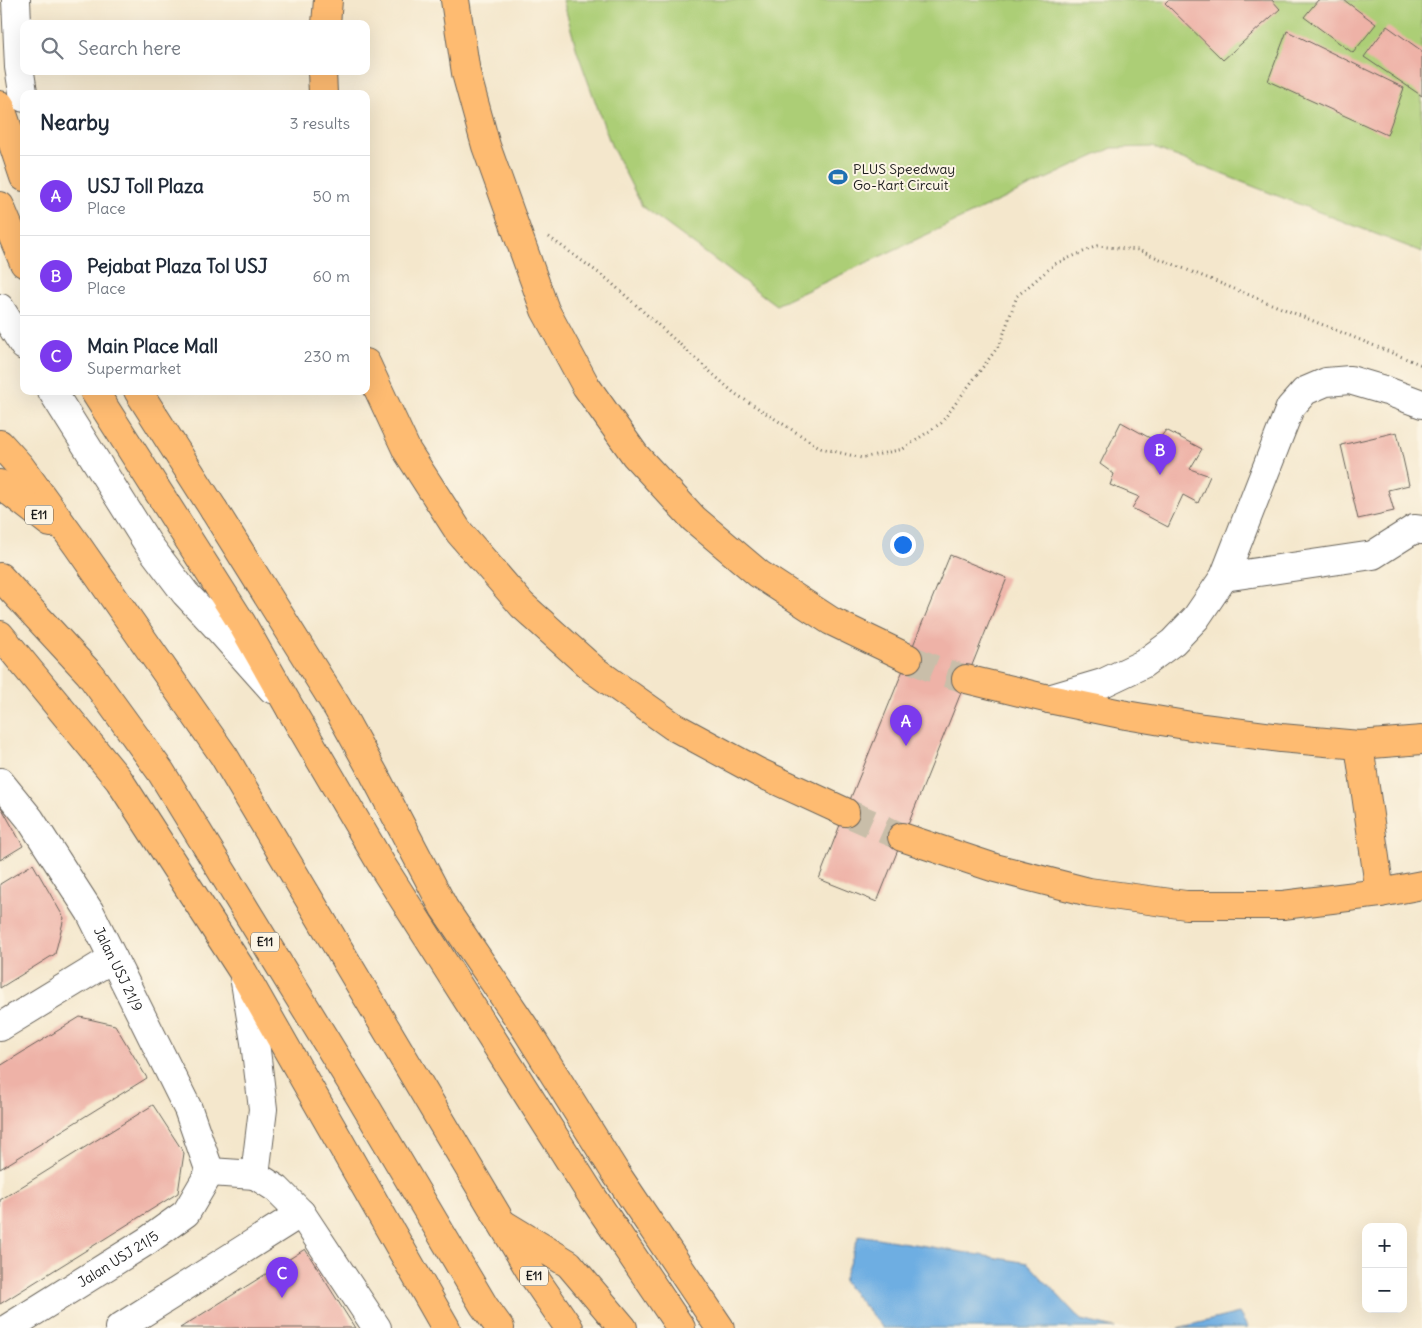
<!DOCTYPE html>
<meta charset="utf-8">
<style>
:root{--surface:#fff;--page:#f6f6f7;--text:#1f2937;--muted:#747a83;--line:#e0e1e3;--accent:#7c3aed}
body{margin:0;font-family:Delius,sans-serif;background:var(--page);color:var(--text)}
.controls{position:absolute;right:15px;bottom:15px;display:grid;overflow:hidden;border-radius:10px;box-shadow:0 5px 20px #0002}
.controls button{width:45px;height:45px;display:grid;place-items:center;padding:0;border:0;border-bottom:1px solid var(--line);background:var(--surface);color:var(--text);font:25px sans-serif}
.you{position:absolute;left:902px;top:544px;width:18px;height:18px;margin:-12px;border:4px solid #fff;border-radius:50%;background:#1a73e8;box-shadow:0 0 0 8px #1a73e833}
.badge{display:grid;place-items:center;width:32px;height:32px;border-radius:50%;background:var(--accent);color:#fff;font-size:16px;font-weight:700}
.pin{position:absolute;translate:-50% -41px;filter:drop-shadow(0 1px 2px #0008)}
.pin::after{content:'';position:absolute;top:26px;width:18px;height:15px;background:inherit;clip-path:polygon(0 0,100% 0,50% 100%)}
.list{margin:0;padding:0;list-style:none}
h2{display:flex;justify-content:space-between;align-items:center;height:65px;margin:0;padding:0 20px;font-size:21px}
h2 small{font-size:16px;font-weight:400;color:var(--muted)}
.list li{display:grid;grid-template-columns:32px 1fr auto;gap:15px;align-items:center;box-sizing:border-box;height:80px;padding:0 20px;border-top:1px solid var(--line)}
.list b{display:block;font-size:19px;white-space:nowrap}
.list p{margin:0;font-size:16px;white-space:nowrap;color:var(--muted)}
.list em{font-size:16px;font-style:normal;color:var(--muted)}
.icon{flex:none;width:28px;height:28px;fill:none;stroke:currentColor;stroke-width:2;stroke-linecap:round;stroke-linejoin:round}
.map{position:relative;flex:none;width:1422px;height:1328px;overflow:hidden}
.search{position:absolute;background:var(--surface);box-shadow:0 5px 20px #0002;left:20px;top:20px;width:350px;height:55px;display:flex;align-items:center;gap:12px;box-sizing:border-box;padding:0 18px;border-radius:10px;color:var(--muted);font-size:19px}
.panel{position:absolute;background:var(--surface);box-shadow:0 5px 20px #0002;left:20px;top:90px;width:350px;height:305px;border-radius:10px}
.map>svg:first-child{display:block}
</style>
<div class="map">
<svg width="1422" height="1328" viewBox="0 0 1422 1328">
<rect width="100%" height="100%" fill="#fcf5e5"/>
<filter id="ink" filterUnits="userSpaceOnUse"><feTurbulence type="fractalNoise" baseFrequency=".02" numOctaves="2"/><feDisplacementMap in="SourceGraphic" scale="10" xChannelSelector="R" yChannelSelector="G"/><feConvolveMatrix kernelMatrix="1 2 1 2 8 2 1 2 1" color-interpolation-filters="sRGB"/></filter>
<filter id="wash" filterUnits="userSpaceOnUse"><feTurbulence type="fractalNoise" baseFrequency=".0096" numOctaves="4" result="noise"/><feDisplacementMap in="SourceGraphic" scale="20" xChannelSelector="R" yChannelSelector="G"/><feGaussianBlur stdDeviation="1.12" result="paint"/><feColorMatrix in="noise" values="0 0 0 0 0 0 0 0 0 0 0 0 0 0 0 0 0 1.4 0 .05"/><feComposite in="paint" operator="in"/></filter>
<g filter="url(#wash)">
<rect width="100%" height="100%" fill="#f4e7cc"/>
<path fill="#acce76" stroke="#647549" d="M 563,0 L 1422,0 L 1422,252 L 1152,147 L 1112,148 L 776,305 L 642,206 L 611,145 L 577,51 Z"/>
<g fill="#6eaee2" stroke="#45657f">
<path d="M 859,1235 L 1028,1263 L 1081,1320 L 1115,1328 L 883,1328 L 843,1281 Z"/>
<path d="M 1239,1313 L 1248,1328 L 1178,1328 Z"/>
</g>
<g id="blocks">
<g fill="#eeb2a7">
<path d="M 1168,0 L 1272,0 L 1280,9 L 1223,60 L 1165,3 Z"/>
<path d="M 1318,0 L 1344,0 L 1376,24 L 1353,53 L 1304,17 Z"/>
<path d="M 1387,26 L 1422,51 L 1422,96 L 1364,57 Z"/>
<path d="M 1287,31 L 1404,88 L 1387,135 L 1268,81 Z"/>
<path d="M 1121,422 L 1157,442 L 1166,430 L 1202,449 L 1190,469 L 1210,476 L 1198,503 L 1183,495 L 1168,527 L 1132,508 L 1139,497 L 1110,485 L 1114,474 L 1100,464 Z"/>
<path d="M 1397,432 L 1409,485 L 1388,490 L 1394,511 L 1358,519 L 1341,445 Z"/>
<path d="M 950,555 L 1007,578 L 877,902 L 819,879 L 845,812 Z"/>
<path d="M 0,805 L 23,846 L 0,860 Z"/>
<path d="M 33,864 L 64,918 L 55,954 L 0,988 L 0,884 Z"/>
<path d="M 80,1017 L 115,1025 L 147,1078 L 0,1169 L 0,1066 Z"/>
<path d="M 153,1105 L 184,1153 L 178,1193 L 0,1304 L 0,1200 Z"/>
<path d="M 305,1249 L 355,1328 L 180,1328 L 277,1267 Z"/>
</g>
</g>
</g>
<g filter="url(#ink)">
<use href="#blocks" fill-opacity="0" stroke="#68635a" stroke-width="1"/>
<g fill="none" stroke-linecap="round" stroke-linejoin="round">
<g stroke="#c9bea9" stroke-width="28" stroke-dasharray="28 14" stroke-linecap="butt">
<path d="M 908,658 L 939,671 L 966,679"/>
<path d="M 845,812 L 902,837"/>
</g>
<g stroke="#68635a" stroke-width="30">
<g id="minor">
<path d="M 16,0 L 19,67 L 24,98"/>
<path d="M 0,308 L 24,346"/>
<path d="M 52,391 L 148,544 L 185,593 L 215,625 L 272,689"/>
<path d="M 1224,577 L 1373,555 L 1414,529 L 1422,530"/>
<path d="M 1049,699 L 1103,683 L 1143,664 L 1173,642 L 1196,618 L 1224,577 L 1290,408 L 1305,391 L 1326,382 L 1350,380 L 1387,391 L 1422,404"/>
<path id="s1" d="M 0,782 L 30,819 L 90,912 L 188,1109 L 210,1172"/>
<path d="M 244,976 L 255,1042 L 263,1109 L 255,1175 L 277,1189 L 301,1213 L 377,1328"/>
<path d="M 0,1027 L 113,958"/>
<path d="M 210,1172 L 255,1175"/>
<path id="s2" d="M 8,1328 L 147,1241 L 186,1213 L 210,1172"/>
<path d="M 119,1328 L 301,1213"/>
</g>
</g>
<g stroke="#68635a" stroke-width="30">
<g id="major">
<path d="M 214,510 L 337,707 L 374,774 L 444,908 L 527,1031 L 617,1175 L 720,1328"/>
<path d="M 291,710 L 383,867 L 594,1199 L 681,1328"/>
</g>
</g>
<g stroke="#68635a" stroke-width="30">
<g id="highway">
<path d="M 455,0 L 466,73 L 486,146 L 545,310 L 586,386 L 635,455 L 694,519 L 759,574 L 831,621 L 908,658"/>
<path d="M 326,24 L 328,0"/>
<path d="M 322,71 L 323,94"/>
<path d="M 0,105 L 24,177"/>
<path d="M 0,206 L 24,263"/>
<path d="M 366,363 L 407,451 L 459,532 L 522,605 L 594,670 L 673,726 L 758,772 L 845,812"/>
<path d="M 94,391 L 241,622 L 291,710"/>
<path d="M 138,391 L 214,510"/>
<path d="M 0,444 L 20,466 L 77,545 L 224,756 L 532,1274 L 569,1328"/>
<path d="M 0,484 L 50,523"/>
<path d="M 0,577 L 89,673 L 161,772 L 359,1095 L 484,1306 L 500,1328"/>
<path d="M 0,635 L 119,780 L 243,972 L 446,1328"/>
<path d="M 966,679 L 1049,699 L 1126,715 L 1203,728 L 1281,738 L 1359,745 L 1422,740"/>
<path d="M 1359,745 L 1380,893"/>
<path d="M 902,837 L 995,868 L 1089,892 L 1186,905 L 1283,905 L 1380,893 L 1422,885"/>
<path d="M 505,1225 L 569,1264 L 623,1328"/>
</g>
</g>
<path stroke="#68635a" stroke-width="3" stroke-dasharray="1 4" stroke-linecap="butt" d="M 549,237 L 607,279 L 734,393 L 821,448 L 862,458 L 903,449 L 941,423 L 1000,344 L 1017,296 L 1055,264 L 1097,246 L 1138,250 L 1422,365"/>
<use href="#minor" stroke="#fff" stroke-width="28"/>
<use href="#major" stroke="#febb71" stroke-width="28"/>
<use href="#highway" stroke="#febb71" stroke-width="28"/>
</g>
</g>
<defs>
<g id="stadium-bare" transform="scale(1.5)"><path d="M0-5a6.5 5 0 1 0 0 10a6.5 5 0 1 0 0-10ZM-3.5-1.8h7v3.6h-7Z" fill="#1f6fb2" stroke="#fcf5e5" stroke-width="2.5" paint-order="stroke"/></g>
</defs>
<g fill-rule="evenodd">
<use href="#stadium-bare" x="838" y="177"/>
</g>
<g text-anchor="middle" stroke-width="4" stroke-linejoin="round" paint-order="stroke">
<g fill="#fcf5e5" stroke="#5f5d58" stroke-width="1">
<rect x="25" y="505.5" width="28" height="19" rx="4"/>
<rect x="251" y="932.5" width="28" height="19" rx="4"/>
<rect x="520" y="1266.5" width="28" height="19" rx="4"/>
</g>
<g font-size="12" font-weight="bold" fill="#1c1c1c">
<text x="39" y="519">E11</text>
<text x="265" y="946">E11</text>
<text x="534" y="1280">E11</text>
</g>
<g font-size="14" fill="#1c1c1c" stroke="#fcf5e5" text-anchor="start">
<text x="853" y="174">PLUS Speedway<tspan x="853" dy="16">Go-Kart Circuit</tspan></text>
</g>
<g font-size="14" fill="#1c1c1c" stroke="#fcf5e5">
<text dy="5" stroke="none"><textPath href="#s1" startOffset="222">Jalan USJ 21/9</textPath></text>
<text dy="5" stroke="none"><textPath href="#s2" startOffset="130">Jalan USJ 21/5</textPath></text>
</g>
</g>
</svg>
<div class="controls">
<button>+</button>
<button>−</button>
</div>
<div class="you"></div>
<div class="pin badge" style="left:906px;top:746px">A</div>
<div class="pin badge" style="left:1160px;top:475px">B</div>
<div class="pin badge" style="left:282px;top:1298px">C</div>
<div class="search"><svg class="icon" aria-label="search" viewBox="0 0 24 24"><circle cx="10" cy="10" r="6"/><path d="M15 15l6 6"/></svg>Search here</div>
<section class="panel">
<h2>Nearby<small>3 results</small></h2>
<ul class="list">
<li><span class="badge">A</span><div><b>USJ Toll Plaza</b><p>Place</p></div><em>50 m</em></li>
<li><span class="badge">B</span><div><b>Pejabat Plaza Tol USJ</b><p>Place</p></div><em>60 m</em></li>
<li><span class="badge">C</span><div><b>Main Place Mall</b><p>Supermarket</p></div><em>230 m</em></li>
</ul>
</section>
</div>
